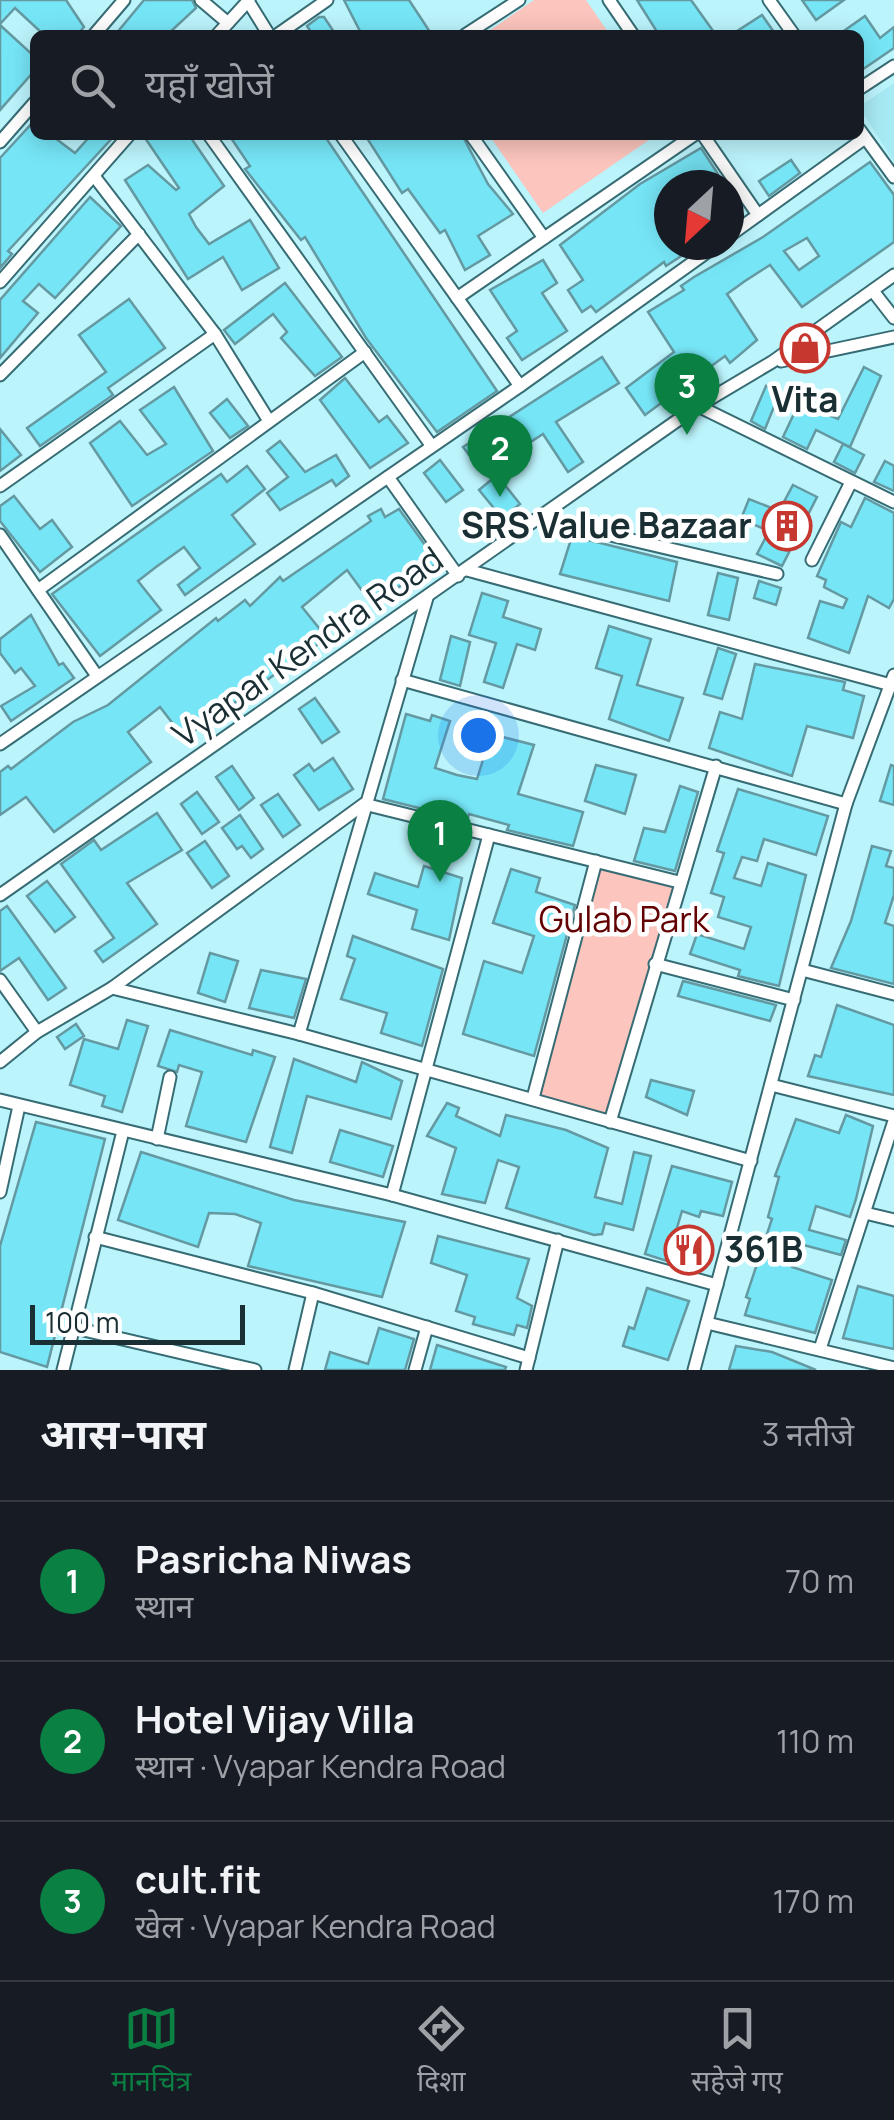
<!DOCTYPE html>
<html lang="hi">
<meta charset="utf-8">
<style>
:root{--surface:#171b24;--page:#242831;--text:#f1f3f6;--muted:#9ea1a6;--line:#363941;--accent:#0b8043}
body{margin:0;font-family:Manrope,"Noto Sans Devanagari",sans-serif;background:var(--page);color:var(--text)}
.compass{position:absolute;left:654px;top:170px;width:90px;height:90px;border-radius:50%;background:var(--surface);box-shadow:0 5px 25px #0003;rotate:206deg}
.scale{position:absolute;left:30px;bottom:25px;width:215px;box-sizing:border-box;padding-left:10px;border:5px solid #192f33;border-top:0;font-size:28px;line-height:35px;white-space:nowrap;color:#192f33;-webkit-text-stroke:8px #fff;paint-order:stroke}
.you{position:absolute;left:478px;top:735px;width:35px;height:35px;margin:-25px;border:8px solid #fff;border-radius:50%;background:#1a73e8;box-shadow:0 0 0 15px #1a73e833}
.badge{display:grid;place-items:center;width:65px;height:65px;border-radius:50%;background:var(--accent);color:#fff;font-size:32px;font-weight:700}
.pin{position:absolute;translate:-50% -82px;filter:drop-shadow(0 2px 5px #0008)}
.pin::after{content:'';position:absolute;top:52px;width:35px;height:30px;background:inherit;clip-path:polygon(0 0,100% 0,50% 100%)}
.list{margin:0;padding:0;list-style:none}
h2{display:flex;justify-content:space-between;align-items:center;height:130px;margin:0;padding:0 40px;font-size:42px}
h2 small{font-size:32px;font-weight:400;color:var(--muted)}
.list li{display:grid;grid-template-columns:65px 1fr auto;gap:30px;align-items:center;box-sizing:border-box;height:160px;padding:0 40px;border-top:2px solid var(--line)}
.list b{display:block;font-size:38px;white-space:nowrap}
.list p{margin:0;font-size:32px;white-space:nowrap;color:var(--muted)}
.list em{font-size:32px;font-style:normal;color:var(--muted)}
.icon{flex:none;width:55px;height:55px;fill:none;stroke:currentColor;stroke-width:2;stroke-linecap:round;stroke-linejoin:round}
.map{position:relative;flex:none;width:894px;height:1370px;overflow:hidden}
.search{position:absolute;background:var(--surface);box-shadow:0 5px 25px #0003;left:30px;right:30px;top:30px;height:110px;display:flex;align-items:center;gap:25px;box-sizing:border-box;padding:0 35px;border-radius:15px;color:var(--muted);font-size:38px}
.sheet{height:610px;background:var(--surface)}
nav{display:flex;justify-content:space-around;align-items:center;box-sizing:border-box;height:140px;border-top:2px solid var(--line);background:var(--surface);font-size:28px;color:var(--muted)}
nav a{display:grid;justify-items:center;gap:5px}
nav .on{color:var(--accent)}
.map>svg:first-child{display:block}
</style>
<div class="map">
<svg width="894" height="1370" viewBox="0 0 894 1370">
<rect width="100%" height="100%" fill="#bcf4fc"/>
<path fill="#a8eaf4" d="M 894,83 L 894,162 L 859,107 Z"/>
<g fill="#fcc5bd">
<path d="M 534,0 L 586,0 L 610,35 L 483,35 Z"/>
<path d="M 489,135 L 656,135 L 543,213 Z"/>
<path d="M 596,861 L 679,882 L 610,1122 L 533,1098 Z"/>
</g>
<g fill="#76e6f7" stroke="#6499a2" stroke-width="2.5" fill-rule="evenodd">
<path d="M 0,0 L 66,0 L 84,27 L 77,35 L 44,35 L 15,8 L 0,24 Z"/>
<path d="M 144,0 L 192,0 L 196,8 L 167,35 L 115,35 Z"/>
<path d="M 344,0 L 409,0 L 432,35 L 362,35 Z"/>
<path d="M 637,0 L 691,0 L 716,35 L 659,35 Z"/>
<path d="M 802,0 L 844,0 L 816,20 Z"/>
<path d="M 762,15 L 776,35 L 731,35 Z"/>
<path d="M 865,16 L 880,38 L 894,27 L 894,48 L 859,72 L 859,35 L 838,35 Z"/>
<path d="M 319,17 L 324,17 L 336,35 L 313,35 L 307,26 Z"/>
<path d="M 0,25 L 35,57 L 35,70 L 0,110 Z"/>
<path d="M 35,120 L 35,135 L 51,135 L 75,153 L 91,135 L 115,135 L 8,251 L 12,254 L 0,268 L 0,158 Z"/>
<path d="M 143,135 L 189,135 L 224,186 L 189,214 L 196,227 L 209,244 L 250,220 L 279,268 L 242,290 L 223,257 L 188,279 L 125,180 L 148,165 L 176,190 L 179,188 Z"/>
<path d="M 229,135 L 324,135 L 497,391 L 437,432 L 366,338 L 305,237 L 301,240 L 245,169 L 250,166 Z"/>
<path d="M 365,135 L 462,135 L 488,184 L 513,214 L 478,236 L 490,255 L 465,270 L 445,230 L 440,233 L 408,189 L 402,193 Z"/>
<path d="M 701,148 L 718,174 L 713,177 L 718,185 L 669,185 L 669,245 L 698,245 L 666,266 L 664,262 L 596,312 L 591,306 L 582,312 L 568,290 L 583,280 L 560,245 L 640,184 Z"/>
<path d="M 791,160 L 800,173 L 769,196 L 759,181 Z"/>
<path d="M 870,162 L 894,195 L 894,242 L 802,307 L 770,265 L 745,281 L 727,294 L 757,340 L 730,363 L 725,356 L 645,415 L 626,388 L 674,352 L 648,312 L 684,290 L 681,286 L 694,277 L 763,237 ZM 807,238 L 819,256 L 799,270 L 784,251 Z"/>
<path d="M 90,197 L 121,226 L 55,298 L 39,284 L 23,301 L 38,313 L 0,358 L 0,300 Z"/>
<path d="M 543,260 L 557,283 L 542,293 L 567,331 L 522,360 L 507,338 L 517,331 L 490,290 Z"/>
<path d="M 285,283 L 342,357 L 315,376 L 281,338 L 287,332 L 273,314 L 235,344 L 224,330 Z"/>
<path d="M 129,299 L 165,348 L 108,388 L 113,395 L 40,446 L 27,428 L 106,372 L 79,335 Z"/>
<path d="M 602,357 L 619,383 L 556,422 L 583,462 L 568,472 L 543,434 L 509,456 L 512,461 L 496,472 L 484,452 L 473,460 L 463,447 Z"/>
<path d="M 864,367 L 881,376 L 850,447 L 816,430 L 807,449 L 783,437 L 799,403 L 838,419 Z"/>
<path d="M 345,378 L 379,422 L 387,416 L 408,443 L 370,468 L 320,400 Z"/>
<path d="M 766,386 L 780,392 L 765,429 L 751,421 Z"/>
<path d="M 174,387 L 213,451 L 132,506 L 90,443 L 120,421 L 147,455 L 166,444 L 140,410 Z"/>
<path d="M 227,399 L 248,426 L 230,438 L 210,413 Z"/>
<path d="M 0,429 L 21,455 L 0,471 Z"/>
<path d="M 280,441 L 305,472 L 336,455 L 349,476 L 336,486 L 332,480 L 280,510 L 267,493 L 288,477 L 267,451 Z"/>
<path d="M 843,444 L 864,455 L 855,473 L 834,462 Z"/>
<path d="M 440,460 L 463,490 L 446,502 L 424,473 Z"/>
<path d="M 885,461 L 894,466 L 894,491 L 874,482 Z"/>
<path d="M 247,466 L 265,489 L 232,515 L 255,544 L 185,595 L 178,585 L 200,568 L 184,547 L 156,567 L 138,581 L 161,610 L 100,656 L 52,594 L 221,474 L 227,482 Z"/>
<path d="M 497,475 L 520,504 L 502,518 L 479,490 Z"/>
<path d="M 793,485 L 817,497 L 782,566 L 757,554 L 769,531 L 741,519 L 749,499 L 779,511 Z"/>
<path d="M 14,496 L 40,529 L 52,520 L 72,547 L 40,572 L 0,521 L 0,506 Z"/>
<path d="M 865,498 L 894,513 L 894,599 L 889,608 L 868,596 L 849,653 L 808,638 L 820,601 L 843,608 L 847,599 L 824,587 L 826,580 L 817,576 L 841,522 L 851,527 Z"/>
<path d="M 381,509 L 385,517 L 399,509 L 438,563 L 422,574 L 420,570 L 374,607 L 347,570 L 302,607 L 327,638 L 184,738 L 160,707 L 128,732 L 151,762 L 54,832 L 26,797 L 0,815 L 0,772 L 8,766 L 11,769 L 73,722 L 108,705 L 216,618 L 218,621 L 245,600 L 250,606 L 280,577 L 283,581 L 371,521 L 368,516 Z"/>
<path d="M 572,536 L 677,562 L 669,601 L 560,574 Z"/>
<path d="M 718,573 L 738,578 L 729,620 L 708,615 Z"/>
<path d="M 759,581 L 781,588 L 776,605 L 754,598 Z"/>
<path d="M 482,593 L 508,601 L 503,617 L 541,629 L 535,650 L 517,644 L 503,688 L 484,682 L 496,643 L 469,635 Z"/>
<path d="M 31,615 L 59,665 L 63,663 L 74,678 L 11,721 L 1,706 L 35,686 L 21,668 L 15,673 L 0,653 L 0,639 Z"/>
<path d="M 609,626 L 651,639 L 637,685 L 683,698 L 669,741 L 609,719 L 622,676 L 596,668 Z"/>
<path d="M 451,636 L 470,642 L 460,686 L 440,680 Z"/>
<path d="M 718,648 L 736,654 L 722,699 L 704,694 Z"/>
<path d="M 755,664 L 845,682 L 843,690 L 864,696 L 853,738 L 807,726 L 792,776 L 709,748 L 720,712 L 742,719 Z"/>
<path d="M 315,698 L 339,732 L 322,743 L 299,709 Z"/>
<path d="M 406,714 L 430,721 L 432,715 L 450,721 L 435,768 L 457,775 L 477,779 L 491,734 L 534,745 L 518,794 L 583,812 L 573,846 L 507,830 L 509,825 L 469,814 L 467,820 L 383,799 Z"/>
<path d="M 333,758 L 353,789 L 319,810 L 294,775 L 309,764 L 314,771 Z"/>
<path d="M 596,765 L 636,775 L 625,814 L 585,801 Z"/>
<path d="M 891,765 L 894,766 L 894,805 L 880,801 Z"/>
<path d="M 232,766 L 254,798 L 239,810 L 216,777 Z"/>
<path d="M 680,786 L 698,792 L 675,871 L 634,861 L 644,828 L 665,832 Z"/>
<path d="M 738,789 L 828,816 L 816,855 L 764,839 L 757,861 L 742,857 L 734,878 L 761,886 L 768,863 L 806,875 L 779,986 L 738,976 L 740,970 L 690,954 L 697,934 L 744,949 L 751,927 L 718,917 L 724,897 L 711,893 L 724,853 L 717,851 Z"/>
<path d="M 197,792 L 219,822 L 202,834 L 181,804 Z"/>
<path d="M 278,794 L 300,825 L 283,837 L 261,805 Z"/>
<path d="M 157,813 L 182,850 L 127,883 L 157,924 L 103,962 L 95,951 L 114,938 L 61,864 L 94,840 L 101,850 Z"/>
<path d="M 240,815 L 263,849 L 251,858 L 242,846 L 237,849 L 222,828 Z"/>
<path d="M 205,841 L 229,876 L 212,888 L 187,853 Z"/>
<path d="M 872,846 L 891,851 L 886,866 L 894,868 L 894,895 L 885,923 L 894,926 L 894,984 L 831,968 L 851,921 Z"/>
<path d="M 424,866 L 462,878 L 449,940 L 412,929 L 417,910 L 368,894 L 375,873 L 418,887 Z"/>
<path d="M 511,869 L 540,878 L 536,892 L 575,905 L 534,1056 L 463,1034 L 484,961 L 522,973 L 534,936 L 493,923 Z"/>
<path d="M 47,881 L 75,917 L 55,932 L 27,896 Z"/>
<path d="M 7,906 L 66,988 L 48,1000 L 19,958 L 0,971 L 0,911 Z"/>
<path d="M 353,936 L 443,969 L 422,1046 L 381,1033 L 387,1013 L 341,999 L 355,959 L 347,956 Z"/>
<path d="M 210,953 L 238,961 L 225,1002 L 198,993 Z"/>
<path d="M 261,970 L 306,979 L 294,1018 L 249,1008 Z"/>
<path d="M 683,981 L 776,1005 L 770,1021 L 678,996 Z"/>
<path d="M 837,1005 L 894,1025 L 894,1095 L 808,1076 L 815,1055 L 821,1057 Z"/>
<path d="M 127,1020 L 148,1026 L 122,1112 L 102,1106 L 105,1096 L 70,1085 L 84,1039 L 118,1049 Z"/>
<path d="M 76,1024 L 84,1036 L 65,1049 L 57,1037 Z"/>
<path d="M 170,1030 L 252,1055 L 253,1050 L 275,1057 L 246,1142 L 186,1126 L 202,1072 L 179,1065 L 177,1072 L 158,1066 Z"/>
<path d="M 294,1059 L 356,1082 L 362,1062 L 402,1081 L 391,1119 L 307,1096 L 292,1153 L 270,1147 Z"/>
<path d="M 651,1080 L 694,1091 L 687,1115 L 646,1097 Z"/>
<path d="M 447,1103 L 459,1108 L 456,1116 L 500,1136 L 506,1115 L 566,1130 L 608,1148 L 595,1197 L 622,1204 L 634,1152 L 651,1156 L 633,1230 L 605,1223 L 602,1234 L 594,1235 L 506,1208 L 519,1167 L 498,1160 L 485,1203 L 442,1194 L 456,1148 L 427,1136 Z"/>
<path d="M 846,1115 L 873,1126 L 856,1199 L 850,1217 L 816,1206 L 809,1230 L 846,1240 L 841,1255 L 800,1244 L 792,1267 L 832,1280 L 815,1333 L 745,1315 L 750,1299 L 746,1297 L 772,1219 L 768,1217 L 779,1177 L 775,1176 L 796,1119 L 839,1133 Z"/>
<path d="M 36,1122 L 105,1139 L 47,1367 L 0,1352 L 0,1246 Z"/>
<path d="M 340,1130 L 393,1146 L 383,1177 L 330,1162 Z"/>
<path d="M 141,1152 L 294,1200 L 405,1222 L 382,1297 L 248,1266 L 261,1223 L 235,1214 L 209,1213 L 198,1247 L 118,1220 Z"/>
<path d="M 672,1166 L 732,1182 L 723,1216 L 701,1211 L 699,1217 L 682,1211 L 667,1261 L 645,1254 Z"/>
<path d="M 438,1236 L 529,1259 L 517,1298 L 532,1306 L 527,1328 L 517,1325 L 514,1335 L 473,1324 L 475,1317 L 456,1311 L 467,1275 L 431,1263 Z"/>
<path d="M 858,1286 L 894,1296 L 894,1349 L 843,1338 Z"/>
<path d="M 647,1288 L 689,1301 L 668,1360 L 623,1346 L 629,1327 L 634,1329 Z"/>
<path d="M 379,1328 L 414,1339 L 405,1370 L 325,1370 L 330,1352 L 368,1364 Z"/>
<path d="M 437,1345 L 506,1367 L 505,1370 L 430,1370 Z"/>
<path d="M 736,1346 L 772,1352 L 816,1370 L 729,1370 Z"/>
</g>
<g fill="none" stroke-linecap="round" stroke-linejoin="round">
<g stroke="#376c74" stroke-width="15">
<g id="street">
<path d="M 201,0 L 228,23"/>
<path d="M 609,0 L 633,35"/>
<path d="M 769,0 L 794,35"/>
<path d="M 248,1 L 269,35"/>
<path d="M 94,35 L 124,0"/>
<path d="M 217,35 L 249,0"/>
<path d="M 277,35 L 327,0"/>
<path d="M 465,35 L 519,0"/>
<path d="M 859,89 L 894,66"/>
<path d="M 859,129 L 894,177"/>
<path d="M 209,135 L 431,445"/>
<path d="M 341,135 L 520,386"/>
<path d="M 471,135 L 544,238"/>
<path d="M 703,135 L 758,215"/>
<path d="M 0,142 L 35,102"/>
<path d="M 94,176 L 215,334 L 269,421"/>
<path d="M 729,236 L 865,138"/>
<path d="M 0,282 L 129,135"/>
<path d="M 873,291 L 894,318"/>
<path d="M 457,298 L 694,135"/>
<path d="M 781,361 L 894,337"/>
<path d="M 0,375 L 139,234"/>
<path d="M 698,406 L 894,502"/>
<path d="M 388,477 L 458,576"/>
<path d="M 0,486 L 215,334"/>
<path d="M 542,519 L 777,574"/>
<path d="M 0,535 L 97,676"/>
<path d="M 812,560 L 850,484"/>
<path d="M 467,570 L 891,685"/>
<path d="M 38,590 L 365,352"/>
<path d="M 402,680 L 846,804"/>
<path d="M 0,744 L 520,386 L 717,245"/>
<path d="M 0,895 L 698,406 L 772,362 L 894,275"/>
<path d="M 655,964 L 794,1000"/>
<path d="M 802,970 L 894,994"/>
<path d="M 0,980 L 37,1032"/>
<path d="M 112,988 L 299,1034 L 751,1161"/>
<path d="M 299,1034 L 427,598"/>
<path d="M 0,1062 L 37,1032 L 112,988 L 364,804 L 679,882"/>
<path d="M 771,1085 L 894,1116"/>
<path d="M 533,1098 L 596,861"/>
<path d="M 0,1100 L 392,1195 L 717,1285"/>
<path d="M 610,1122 L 716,766"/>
<path d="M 157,1139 L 170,1077"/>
<path d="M 0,1192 L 19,1106"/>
<path d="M 392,1195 L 489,835"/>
<path d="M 865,1213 L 894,1220"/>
<path d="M 95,1237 L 313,1293 L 529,1358"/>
<path d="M 707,1323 L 894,1368"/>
<path d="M 75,1328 L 255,1370"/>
<path d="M 820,1349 L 894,1121"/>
<path d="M 63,1370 L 123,1131"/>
<path d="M 295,1370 L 313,1293"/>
<path d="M 415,1370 L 427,1327"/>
<path d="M 526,1370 L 558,1240"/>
<path d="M 694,1370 L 846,804 L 894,675"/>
</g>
</g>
<use href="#street" stroke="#fff" stroke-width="11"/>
</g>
<defs>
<g id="shop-ring" transform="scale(2.5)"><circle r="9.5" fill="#fff" stroke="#c6382f" stroke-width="1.5"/><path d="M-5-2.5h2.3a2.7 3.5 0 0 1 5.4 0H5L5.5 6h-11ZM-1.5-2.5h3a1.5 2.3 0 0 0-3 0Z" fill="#c6382f"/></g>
<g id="building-ring" transform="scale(2.5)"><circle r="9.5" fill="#fff" stroke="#c6382f" stroke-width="1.5"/><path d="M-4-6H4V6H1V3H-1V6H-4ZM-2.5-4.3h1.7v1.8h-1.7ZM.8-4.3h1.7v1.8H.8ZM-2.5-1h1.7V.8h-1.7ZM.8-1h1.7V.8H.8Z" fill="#c6382f"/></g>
<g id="restaurant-ring" transform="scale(2.5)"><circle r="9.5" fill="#fff" stroke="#c6382f" stroke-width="1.5"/><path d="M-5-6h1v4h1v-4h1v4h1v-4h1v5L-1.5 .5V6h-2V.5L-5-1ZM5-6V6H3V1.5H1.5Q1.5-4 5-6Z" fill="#c6382f"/></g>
</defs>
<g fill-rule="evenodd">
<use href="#shop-ring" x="805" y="348"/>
<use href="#building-ring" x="787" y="526"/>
<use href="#restaurant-ring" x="689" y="1250"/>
</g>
<g text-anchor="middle" stroke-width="9" stroke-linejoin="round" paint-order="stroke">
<g font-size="35" font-weight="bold" fill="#192f33" stroke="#fff">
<text x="805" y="412">Vita</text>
<text x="752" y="538" text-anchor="end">SRS Value Bazaar</text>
<text x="724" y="1262" text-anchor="start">361B</text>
</g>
<g font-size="35" fill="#192f33" stroke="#fff">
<text transform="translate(308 647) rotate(-35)" y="12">Vyapar Kendra Road</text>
</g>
<g font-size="35" fill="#630002" stroke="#fff">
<text x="624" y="932">Gulab Park</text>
</g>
</g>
</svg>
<svg class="compass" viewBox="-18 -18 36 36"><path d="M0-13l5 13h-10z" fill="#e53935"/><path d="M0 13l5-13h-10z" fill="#9ea1a6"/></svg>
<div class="scale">100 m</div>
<div class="you"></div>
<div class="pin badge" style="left:440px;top:882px">1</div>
<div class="pin badge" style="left:500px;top:497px">2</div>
<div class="pin badge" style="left:687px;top:435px">3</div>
<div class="search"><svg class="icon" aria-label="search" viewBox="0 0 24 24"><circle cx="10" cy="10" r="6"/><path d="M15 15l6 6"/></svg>यहाँ खोजें</div>
</div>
<section class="sheet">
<h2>आस-पास<small>3 नतीजे</small></h2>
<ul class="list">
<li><span class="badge">1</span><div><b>Pasricha Niwas</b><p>स्थान</p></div><em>70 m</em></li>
<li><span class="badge">2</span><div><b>Hotel Vijay Villa</b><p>स्थान · Vyapar Kendra Road</p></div><em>110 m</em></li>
<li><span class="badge">3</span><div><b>cult.fit</b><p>खेल · Vyapar Kendra Road</p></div><em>170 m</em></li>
</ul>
</section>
<nav>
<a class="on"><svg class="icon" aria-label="map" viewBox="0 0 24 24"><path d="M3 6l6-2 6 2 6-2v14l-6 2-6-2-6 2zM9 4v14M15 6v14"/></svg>मानचित्र</a>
<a><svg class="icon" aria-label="directions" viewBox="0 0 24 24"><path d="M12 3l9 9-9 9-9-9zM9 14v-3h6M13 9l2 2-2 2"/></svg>दिशा</a>
<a><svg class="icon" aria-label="saved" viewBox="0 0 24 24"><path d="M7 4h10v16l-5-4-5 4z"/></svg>सहेजे गए</a>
</nav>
